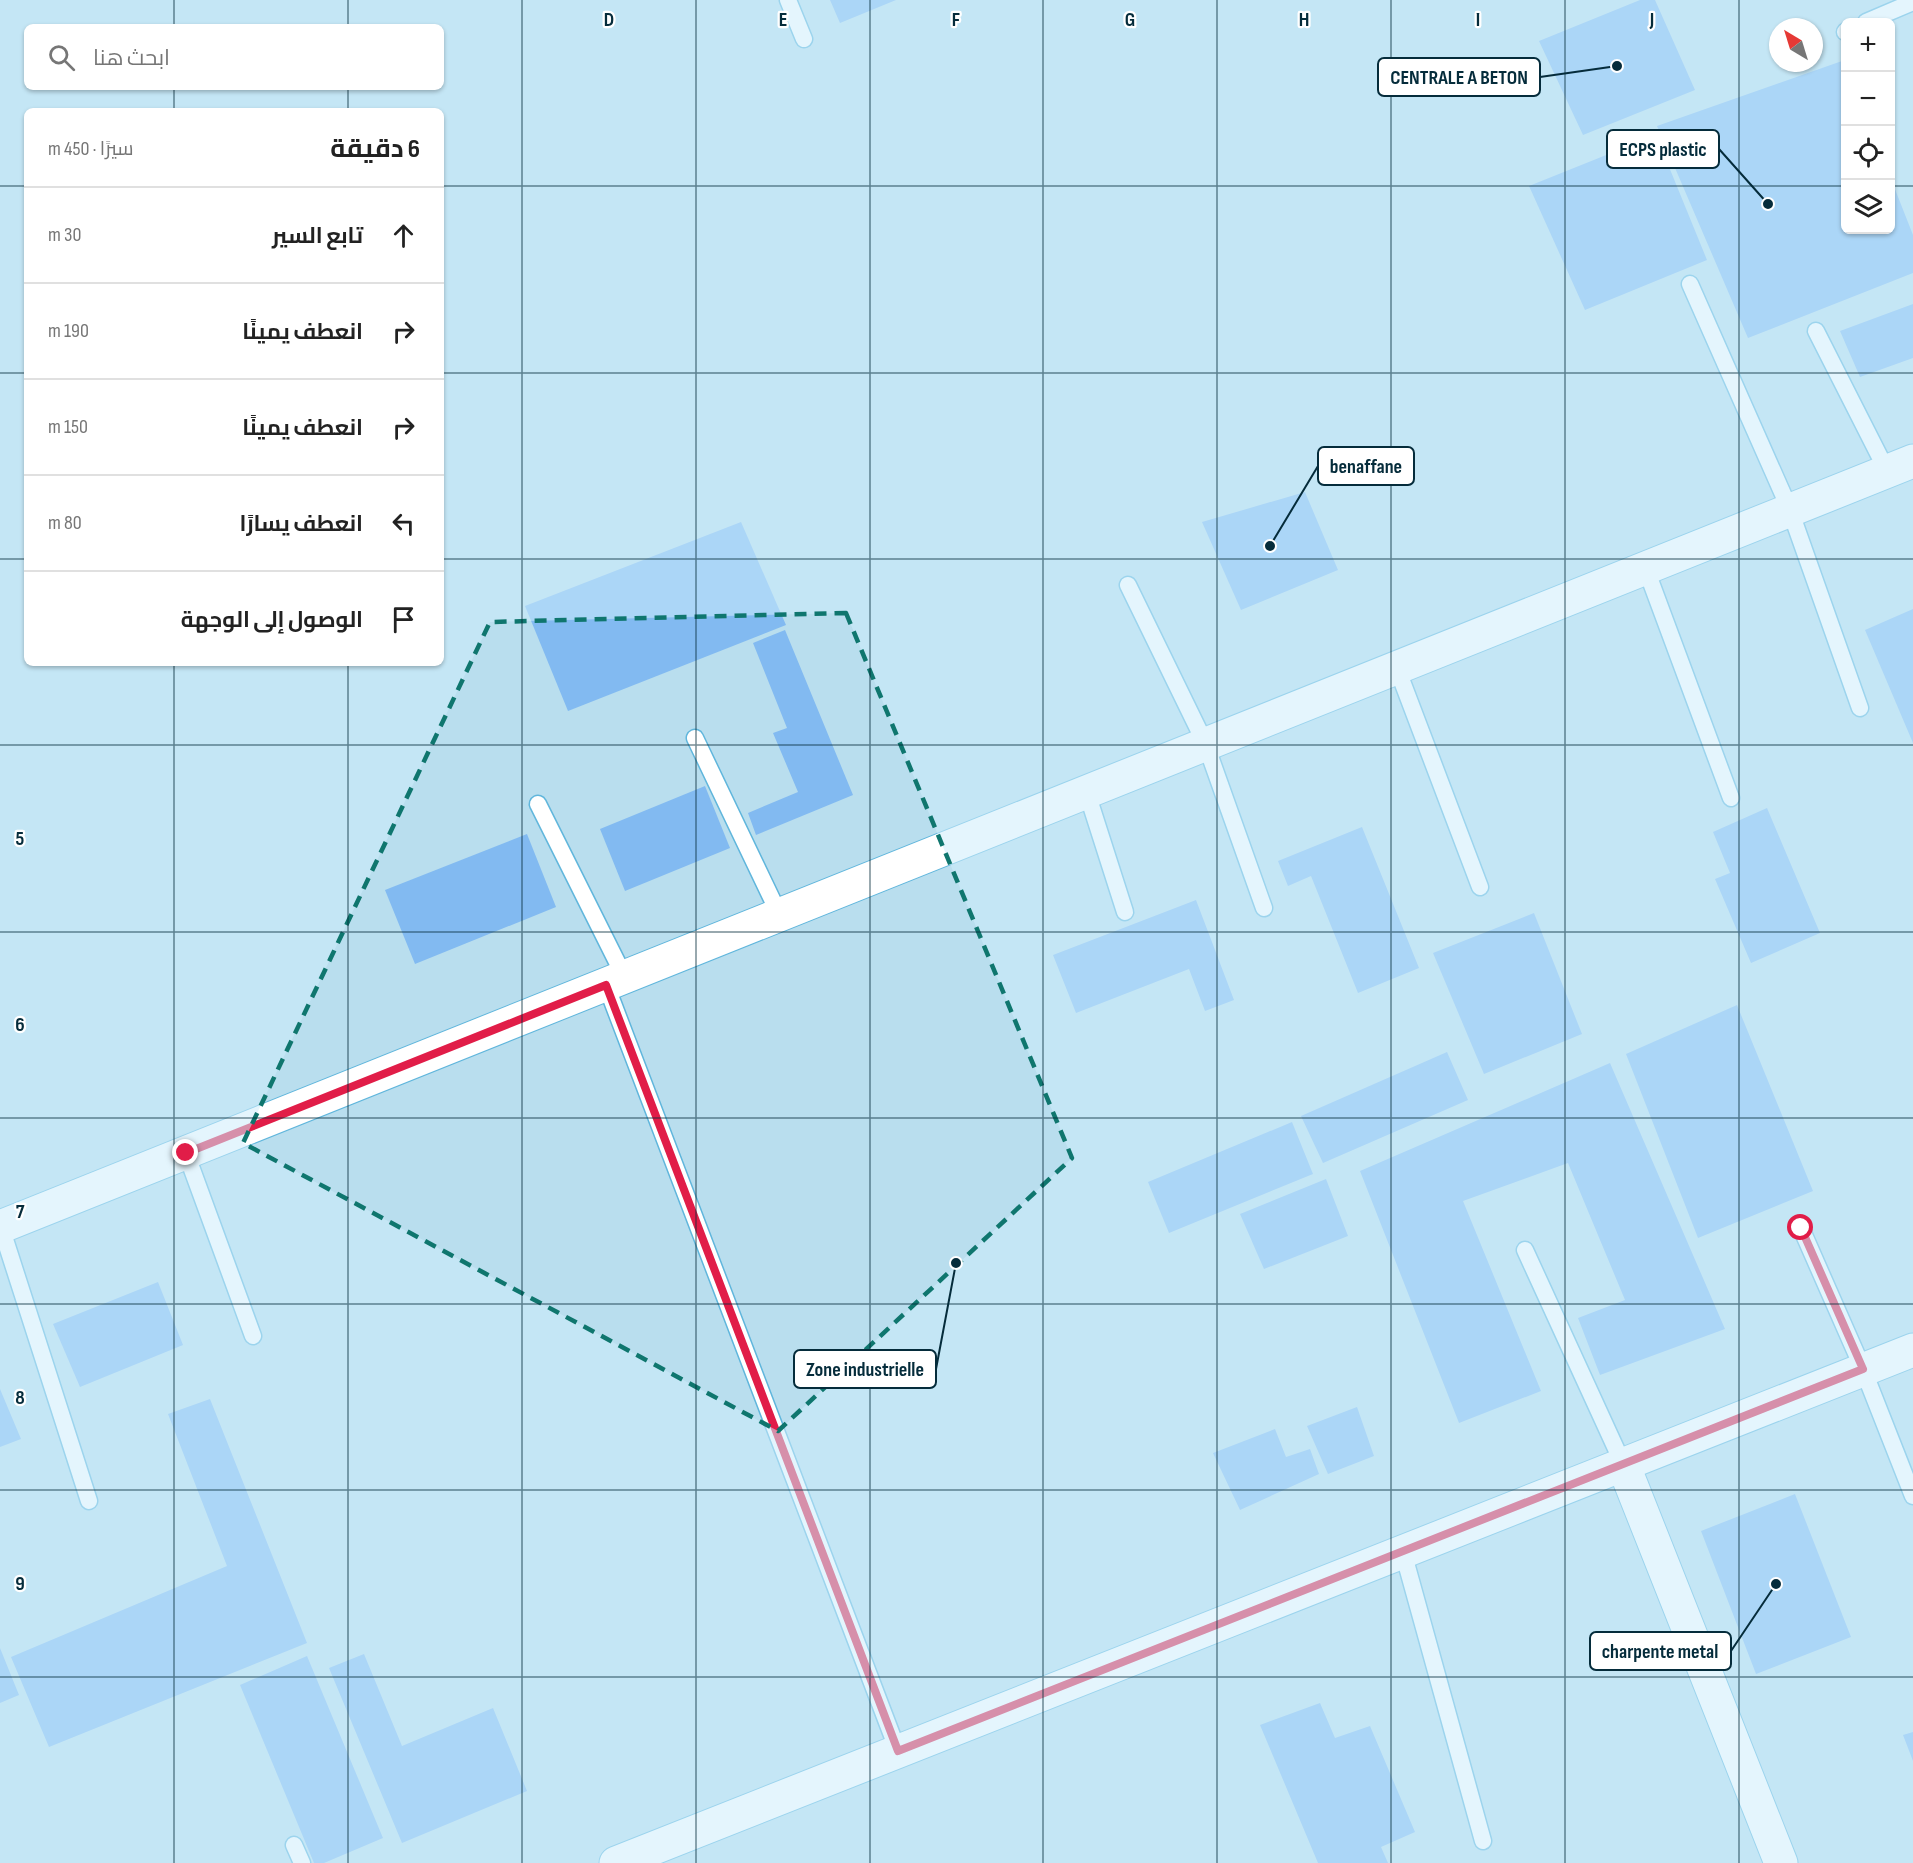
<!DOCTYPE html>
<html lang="ar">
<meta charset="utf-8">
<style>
:root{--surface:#fff;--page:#f2f2f2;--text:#222;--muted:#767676;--line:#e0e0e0}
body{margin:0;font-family:"Sofia Sans Condensed",Cairo,sans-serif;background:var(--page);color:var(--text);direction:rtl}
.controls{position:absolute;right:18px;top:18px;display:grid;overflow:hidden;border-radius:9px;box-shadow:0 2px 4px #0004}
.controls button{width:54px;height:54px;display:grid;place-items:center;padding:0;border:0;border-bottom:2px solid var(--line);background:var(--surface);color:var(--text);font:30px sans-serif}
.compass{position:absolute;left:1769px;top:18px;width:54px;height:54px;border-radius:50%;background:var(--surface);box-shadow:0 2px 4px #0004;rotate:322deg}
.stop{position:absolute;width:18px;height:18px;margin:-14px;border:4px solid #e11d48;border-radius:50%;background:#fff}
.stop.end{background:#e11d48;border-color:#fff;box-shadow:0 2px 6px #0008}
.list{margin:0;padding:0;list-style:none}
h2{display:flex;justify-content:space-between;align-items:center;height:78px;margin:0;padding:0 24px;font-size:26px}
h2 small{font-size:20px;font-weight:400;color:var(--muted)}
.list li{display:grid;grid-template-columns:39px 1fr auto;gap:18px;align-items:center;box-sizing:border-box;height:96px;padding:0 24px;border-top:2px solid var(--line)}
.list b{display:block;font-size:22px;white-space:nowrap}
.list em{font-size:20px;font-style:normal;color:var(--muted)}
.icon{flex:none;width:33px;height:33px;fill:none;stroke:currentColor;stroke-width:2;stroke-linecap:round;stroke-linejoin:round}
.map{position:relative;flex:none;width:1913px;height:1863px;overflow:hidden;direction:ltr}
.search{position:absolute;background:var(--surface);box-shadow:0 2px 4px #0004;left:24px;top:24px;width:420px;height:66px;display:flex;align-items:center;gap:15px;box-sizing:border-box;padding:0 21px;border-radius:9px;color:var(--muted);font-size:22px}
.panel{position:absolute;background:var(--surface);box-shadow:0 2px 4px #0004;left:24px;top:108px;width:420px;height:558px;border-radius:9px;direction:rtl}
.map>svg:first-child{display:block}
</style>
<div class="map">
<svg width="1913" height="1863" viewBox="0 0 1913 1863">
<rect width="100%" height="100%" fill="#cdedfc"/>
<path fill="#b9deee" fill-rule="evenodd" d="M 0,0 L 1913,0 L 1913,1863 L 0,1863 ZM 1846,22 L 1890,22 L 1890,230 L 1846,230 ZM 27,27 L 441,27 L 441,87 L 27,87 ZM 1778,27 L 1814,27 L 1814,63 L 1778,63 ZM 27,111 L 441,111 L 441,663 L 27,663 Z"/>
<g fill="#82baf1">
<path d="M 830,0 L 896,0 L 840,23 Z"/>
<path d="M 1640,0 L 1655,0 L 1695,90 L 1583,135 L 1539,41 Z"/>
<path d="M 1842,61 L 1846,69 L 1846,230 L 1890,230 L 1891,179 L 1913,235 L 1913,273 L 1748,338 L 1657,126 Z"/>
<path d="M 1656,135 L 1707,260 L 1585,310 L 1529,186 Z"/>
<path d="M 1913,304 L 1913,358 L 1860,377 L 1840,331 Z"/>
<path d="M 1305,492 L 1338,570 L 1241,610 L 1202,522 Z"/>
<path d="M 741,522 L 786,625 L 568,711 L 525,606 Z"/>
<path d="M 1913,609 L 1913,743 L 1865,630 Z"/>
<path d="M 785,630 L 853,795 L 756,835 L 748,813 L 798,792 L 773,733 L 787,728 L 753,643 Z"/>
<path d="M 705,786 L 730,848 L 625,891 L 600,829 Z"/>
<path d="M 1767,808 L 1820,933 L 1751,963 L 1715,879 L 1730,873 L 1713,832 Z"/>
<path d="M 1362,827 L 1419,968 L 1358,993 L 1311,876 L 1288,886 L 1278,861 Z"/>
<path d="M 527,834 L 556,907 L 415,964 L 385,890 Z"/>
<path d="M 1196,900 L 1234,1000 L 1205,1011 L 1189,969 L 1076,1013 L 1053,955 Z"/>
<path d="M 1534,913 L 1582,1034 L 1484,1074 L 1433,953 Z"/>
<path d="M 1737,1005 L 1813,1191 L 1698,1238 L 1626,1054 Z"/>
<path d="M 1447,1052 L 1468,1100 L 1323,1163 L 1301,1116 Z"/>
<path d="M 1610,1063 L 1725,1329 L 1600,1375 L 1578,1318 L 1625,1300 L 1568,1163 L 1463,1201 L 1541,1391 L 1459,1423 L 1360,1171 Z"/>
<path d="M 1292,1122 L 1313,1174 L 1169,1233 L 1148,1182 Z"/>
<path d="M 1326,1179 L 1348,1236 L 1264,1269 L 1240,1214 Z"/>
<path d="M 158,1282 L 183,1345 L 80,1387 L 53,1324 Z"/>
<path d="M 0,1389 L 21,1439 L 0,1447 Z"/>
<path d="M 210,1399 L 307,1643 L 49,1747 L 11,1657 L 227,1566 L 168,1414 Z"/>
<path d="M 1357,1407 L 1374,1456 L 1328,1474 L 1307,1426 Z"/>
<path d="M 1275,1429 L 1286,1457 L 1310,1449 L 1319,1474 L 1240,1510 L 1213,1453 Z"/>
<path d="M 1795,1494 L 1851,1637 L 1756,1674 L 1701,1531 Z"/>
<path d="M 0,1648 L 19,1695 L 0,1703 Z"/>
<path d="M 364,1654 L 402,1746 L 493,1708 L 527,1791 L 402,1843 L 329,1668 Z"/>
<path d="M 307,1656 L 383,1838 L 324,1863 L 314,1863 L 240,1685 Z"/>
<path d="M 1320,1703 L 1335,1738 L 1370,1726 L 1415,1832 L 1381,1847 L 1388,1863 L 1318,1863 L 1260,1725 Z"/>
<path d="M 1913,1732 L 1913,1761 L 1903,1735 Z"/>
</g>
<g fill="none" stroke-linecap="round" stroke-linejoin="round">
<g stroke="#60b6dc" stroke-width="19">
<g id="service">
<path d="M 788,0 L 804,39"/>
<path d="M 1866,22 L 1913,2"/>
<path d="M 1845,32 L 1846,31"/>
<path d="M 1690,284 L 1790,510 L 1860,708"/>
<path d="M 1816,331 L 1887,471"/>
<path d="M 1646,569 L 1731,798"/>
<path d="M 1128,585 L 1206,745 L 1264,908"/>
<path d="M 1397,668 L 1480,887"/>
<path d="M 695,738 L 780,916"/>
<path d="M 1087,793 L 1125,912"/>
<path d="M 538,804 L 625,978"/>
<path d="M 606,985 L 898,1751"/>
<path d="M 186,1153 L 253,1336"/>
<path d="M 1,1227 L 89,1501"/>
<path d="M 1801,1228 L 1863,1369 L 1913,1496"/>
<path d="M 1525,1250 L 1623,1464"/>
<path d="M 1403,1552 L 1483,1841"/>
<path d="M 294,1845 L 302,1863"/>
</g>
</g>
<g stroke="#60b6dc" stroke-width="35">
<g id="minor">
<path d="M 0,1227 L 1913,461"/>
<path d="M 1623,1464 L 1781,1863"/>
<path d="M 616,1863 L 1913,1350"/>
</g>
</g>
<use href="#service" stroke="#fff" stroke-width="16"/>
<use href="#minor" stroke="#fff" stroke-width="33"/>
</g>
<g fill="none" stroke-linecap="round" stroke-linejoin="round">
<path stroke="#e11d48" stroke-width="8" d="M 186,1153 L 606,985 L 898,1751 L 1863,1369 L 1801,1228"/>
</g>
<path d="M0 0H1913V1863H0ZM 846,613 L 1072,1158 L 778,1431 L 243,1143 L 490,622 Z" fill="#cdedfc" fill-opacity=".55" fill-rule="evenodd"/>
<path fill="none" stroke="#0f766e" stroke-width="4.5" stroke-dasharray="12 8" stroke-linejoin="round" d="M 846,613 L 1072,1158 L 778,1431 L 243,1143 L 490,622 Z"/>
<path fill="none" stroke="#052c3b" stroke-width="1.5" stroke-opacity="0.55" d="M 174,0 L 174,27M 348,0 L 348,27M 522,0 L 522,1863M 696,0 L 696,1863M 870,0 L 870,1863M 1043,0 L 1043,1863M 1217,0 L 1217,1863M 1391,0 L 1391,1863M 1565,0 L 1565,1863M 1739,0 L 1739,1863M 174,87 L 174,111M 348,87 L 348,111M 0,186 L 27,186M 441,186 L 1846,186M 1890,186 L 1913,186M 0,373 L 27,373M 441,373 L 1913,373M 0,559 L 27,559M 441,559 L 1913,559M 174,663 L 174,1863M 348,663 L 348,1863M 0,745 L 1913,745M 0,932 L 1913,932M 0,1118 L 1913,1118M 0,1304 L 1913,1304M 0,1490 L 1913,1490M 0,1677 L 1913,1677"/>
<g font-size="20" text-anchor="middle" font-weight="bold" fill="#052c3b" stroke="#fff" stroke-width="4.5" stroke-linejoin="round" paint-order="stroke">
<text x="609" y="26">D</text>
<text x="783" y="26">E</text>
<text x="956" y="26">F</text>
<text x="1130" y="26">G</text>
<text x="1304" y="26">H</text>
<text x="1478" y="26">I</text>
<text x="1652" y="26">J</text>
<text x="20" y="845">5</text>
<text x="20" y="1031">6</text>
<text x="20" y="1218">7</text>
<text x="20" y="1404">8</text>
<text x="20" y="1590">9</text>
</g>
<path fill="none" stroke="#052c3b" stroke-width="2" d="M1617 66L1540 77M1768 204L1719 149M1270 546L1318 466M956 1263L936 1369M1776 1584L1731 1651"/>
<g fill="#052c3b" stroke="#fff" stroke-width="2">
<circle cx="1617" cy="66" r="6"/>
<circle cx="1768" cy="204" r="6"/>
<circle cx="1270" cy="546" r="6"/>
<circle cx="956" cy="1263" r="6"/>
<circle cx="1776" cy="1584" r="6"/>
</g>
<g fill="#fff" stroke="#052c3b" stroke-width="2">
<rect x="1378" y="58" width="162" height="38" rx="6"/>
<rect x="1607" y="130" width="112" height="38" rx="6"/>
<rect x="1318" y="447" width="96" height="38" rx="6"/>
<rect x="794" y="1350" width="142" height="38" rx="6"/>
<rect x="1590" y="1632" width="141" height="38" rx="6"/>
</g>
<g font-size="20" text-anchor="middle" font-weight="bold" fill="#052c3b">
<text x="1459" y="84">CENTRALE A BETON</text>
<text x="1663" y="156">ECPS plastic</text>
<text x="1366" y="473">benaffane</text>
<text x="865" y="1376">Zone industrielle</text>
<text x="1660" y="1658">charpente metal</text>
</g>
</svg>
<div class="controls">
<button>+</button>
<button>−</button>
<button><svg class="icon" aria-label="locate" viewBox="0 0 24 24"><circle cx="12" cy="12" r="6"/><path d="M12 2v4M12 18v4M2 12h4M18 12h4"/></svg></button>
<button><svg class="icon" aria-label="layers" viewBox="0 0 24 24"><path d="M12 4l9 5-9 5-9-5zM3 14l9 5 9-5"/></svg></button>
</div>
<svg class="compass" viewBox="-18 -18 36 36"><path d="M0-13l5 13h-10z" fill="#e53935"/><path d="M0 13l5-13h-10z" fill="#767676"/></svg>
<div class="stop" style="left:1801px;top:1228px"></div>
<div class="stop end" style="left:186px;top:1153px"></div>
<div class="search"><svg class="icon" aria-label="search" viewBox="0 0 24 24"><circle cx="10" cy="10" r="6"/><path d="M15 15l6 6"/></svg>ابحث هنا</div>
<section class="panel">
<h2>6 دقيقة<small>سيرًا · 450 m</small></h2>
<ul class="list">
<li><svg class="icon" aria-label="ahead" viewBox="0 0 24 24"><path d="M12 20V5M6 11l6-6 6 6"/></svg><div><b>تابع السير</b></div><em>30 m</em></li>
<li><svg class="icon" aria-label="right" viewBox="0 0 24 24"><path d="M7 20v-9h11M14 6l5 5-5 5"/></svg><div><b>انعطف يمينًا</b></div><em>190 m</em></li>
<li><svg class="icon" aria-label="right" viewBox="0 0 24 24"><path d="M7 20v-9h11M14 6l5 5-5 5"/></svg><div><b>انعطف يمينًا</b></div><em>150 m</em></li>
<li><svg class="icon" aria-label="left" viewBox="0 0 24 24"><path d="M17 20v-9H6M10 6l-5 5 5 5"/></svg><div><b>انعطف يسارًا</b></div><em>80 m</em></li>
<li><svg class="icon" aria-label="arrive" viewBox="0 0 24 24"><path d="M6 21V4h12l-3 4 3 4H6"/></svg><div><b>الوصول إلى الوجهة</b></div></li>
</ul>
</section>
</div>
